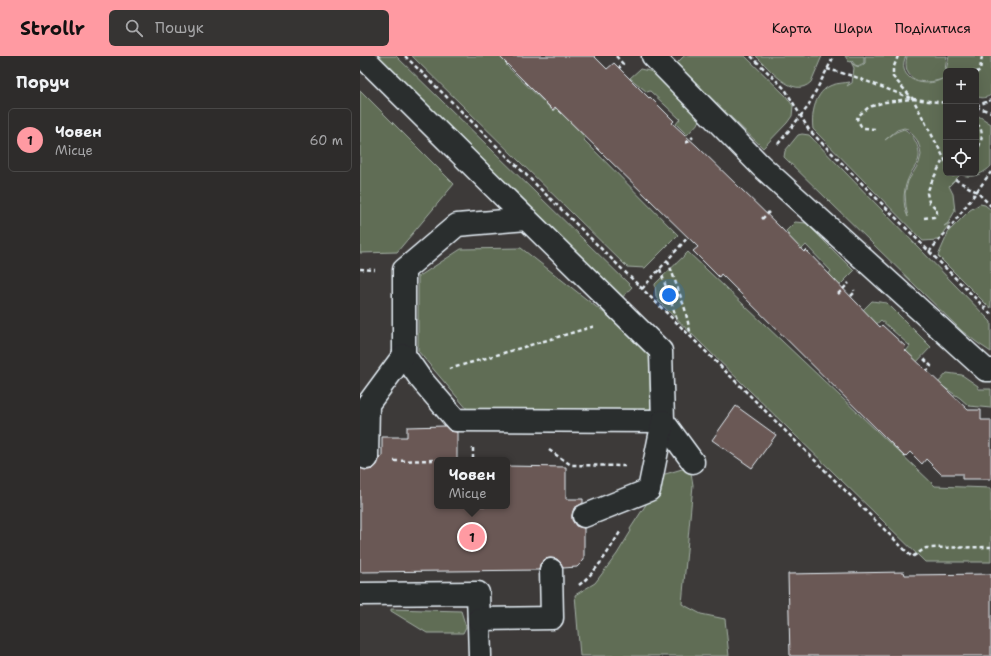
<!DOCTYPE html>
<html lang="uk">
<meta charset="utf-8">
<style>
:root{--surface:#2e2c2b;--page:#363433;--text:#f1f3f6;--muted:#a7a7a9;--line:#494847;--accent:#ff9aa2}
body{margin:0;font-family:"Shantell Sans",sans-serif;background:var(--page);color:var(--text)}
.controls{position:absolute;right:12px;top:12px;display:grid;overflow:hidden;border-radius:6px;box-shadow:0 4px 16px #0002}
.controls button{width:36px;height:36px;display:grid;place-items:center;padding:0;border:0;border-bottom:1px solid var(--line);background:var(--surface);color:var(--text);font:20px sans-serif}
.you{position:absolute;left:309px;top:239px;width:14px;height:14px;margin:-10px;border:3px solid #fff;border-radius:50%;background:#1a73e8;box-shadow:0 0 0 6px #1a73e833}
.badge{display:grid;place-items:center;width:26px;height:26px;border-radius:50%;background:var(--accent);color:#111;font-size:13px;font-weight:700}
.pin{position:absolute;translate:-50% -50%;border:2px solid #fff;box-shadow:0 1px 4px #0006}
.popup{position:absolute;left:74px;top:401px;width:76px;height:52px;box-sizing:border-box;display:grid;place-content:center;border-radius:6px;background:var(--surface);filter:drop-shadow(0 1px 3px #0005);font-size:13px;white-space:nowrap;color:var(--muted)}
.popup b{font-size:15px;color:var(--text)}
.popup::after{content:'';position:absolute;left:50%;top:100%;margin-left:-8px;border:8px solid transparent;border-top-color:var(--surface)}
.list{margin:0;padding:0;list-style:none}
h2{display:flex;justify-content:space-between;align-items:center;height:52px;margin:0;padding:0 16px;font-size:17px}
h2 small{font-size:13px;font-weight:400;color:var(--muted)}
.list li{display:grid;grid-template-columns:26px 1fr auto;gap:12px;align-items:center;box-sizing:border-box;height:64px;margin:0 8px 8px;padding:0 8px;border:1px solid var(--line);border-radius:6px}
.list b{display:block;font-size:15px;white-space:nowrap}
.list p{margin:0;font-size:13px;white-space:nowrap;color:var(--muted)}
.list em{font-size:13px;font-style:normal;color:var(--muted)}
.icon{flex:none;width:22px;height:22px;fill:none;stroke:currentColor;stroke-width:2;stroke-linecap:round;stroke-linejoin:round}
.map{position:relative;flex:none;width:631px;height:600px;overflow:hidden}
header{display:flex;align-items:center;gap:24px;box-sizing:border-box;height:56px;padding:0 20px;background:var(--accent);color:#111}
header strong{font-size:19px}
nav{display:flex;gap:22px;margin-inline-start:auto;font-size:14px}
.search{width:280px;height:36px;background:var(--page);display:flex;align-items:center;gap:10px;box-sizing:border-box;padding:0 14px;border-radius:6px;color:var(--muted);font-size:15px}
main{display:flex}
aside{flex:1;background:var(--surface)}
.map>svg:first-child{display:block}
</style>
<header>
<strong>Strollr</strong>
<div class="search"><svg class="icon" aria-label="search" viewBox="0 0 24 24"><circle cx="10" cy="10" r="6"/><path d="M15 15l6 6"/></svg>Пошук</div>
<nav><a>Карта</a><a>Шари</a><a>Поділитися</a></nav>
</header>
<main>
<aside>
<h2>Поруч<small></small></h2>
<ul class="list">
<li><span class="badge">1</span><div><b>Човен</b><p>Місце</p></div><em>60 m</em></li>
</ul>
</aside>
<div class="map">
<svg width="631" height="600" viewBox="0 0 631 600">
<rect width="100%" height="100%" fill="#3d3a39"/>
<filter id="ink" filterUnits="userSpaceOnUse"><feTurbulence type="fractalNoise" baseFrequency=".025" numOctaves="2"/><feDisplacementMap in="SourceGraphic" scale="8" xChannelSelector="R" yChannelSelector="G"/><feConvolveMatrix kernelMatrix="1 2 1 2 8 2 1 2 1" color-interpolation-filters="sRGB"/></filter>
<g filter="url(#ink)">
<g fill="#606d54" stroke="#a4afa6" fill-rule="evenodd">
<path d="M 13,0 L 36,0 L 272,231 L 258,246 Z"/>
<path d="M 52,0 L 146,0 L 151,4 L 146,9 L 193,55 L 196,52 L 225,81 L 224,84 L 318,179 L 285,212 L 267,211 Z"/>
<path d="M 324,0 L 385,0 L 426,40 L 433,50 L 432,60 L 427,67 L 403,92 L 316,8 Z"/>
<path d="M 396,0 L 462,0 L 451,26 C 433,44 409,12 396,0 Z"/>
<path d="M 485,0 L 504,0 L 504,7 L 498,10 L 495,9 L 492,5 L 489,6 Z"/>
<path d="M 505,0 L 546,0 C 544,4 543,8 544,13 C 548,28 570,30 582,23 C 563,30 541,25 547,0 L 587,0 L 584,21 L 586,15 L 586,117 L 616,117 L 616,57 L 616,59 L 622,62 L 631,68 L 631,110 C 625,117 610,124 601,118 L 589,130 L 593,138 L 595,155 L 588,167 L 584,170 L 590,167 L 578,184 L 563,185 L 453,73 C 451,58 455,35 472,29 C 478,27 484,27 490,26 L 487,30 L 492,27 L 494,12 L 491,6 C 496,12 500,12 505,7 ZM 544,72 L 548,73 L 557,84 L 560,92 L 561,99 L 559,107 L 548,125 L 545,137 L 546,151 L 548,161 C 542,149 543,131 550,119 C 552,114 556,110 558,105 C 562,95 554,78 544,73 L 536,76 L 525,84 L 537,74 Z"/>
<path d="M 589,0 L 631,0 L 631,39 C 626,42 622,43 616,40 L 616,15 L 586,15 Z"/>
<path d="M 280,13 L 294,16 L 341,64 L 327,79 L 316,68 L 320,63 L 290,35 L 287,36 L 270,22 Z"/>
<path d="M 0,34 L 94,128 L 37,196 L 0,197 Z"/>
<path d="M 442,78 L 449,79 L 631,266 L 631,296 L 619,288 L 602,275 L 424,101 L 425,95 L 438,79 Z"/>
<path d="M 620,148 L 625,149 L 631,154 L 631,252 L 626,248 L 578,200 L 589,175 L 610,154 Z"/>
<path d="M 435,166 L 446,167 L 494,215 L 477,232 L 466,221 L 471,215 L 446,189 L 437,198 L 423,184 L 429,178 L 426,175 Z"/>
<path d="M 161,192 L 253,264 L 289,296 L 291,358 L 108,354 L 58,295 L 58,221 L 101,193 Z"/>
<path d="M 328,196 L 575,430 L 631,432 L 631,506 L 565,506 L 299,246 L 296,241 L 295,228 Z"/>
<path d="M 512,245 L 527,247 L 571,291 L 554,309 L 543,299 L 550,290 L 521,264 L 512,272 L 499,258 Z"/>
<path d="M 587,317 L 602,319 L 618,330 L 618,333 L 631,333 L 631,352 L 609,350 L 600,342 L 578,327 Z"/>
<path d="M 322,413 L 331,417 L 333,429 L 322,548 L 341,558 L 365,563 L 369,600 L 220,600 L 215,539 L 235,527 L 257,498 L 271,475 L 270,473 L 285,450 L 302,419 Z"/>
<path d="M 31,553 L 101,555 L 106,571 L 103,577 L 67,577 L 31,555 Z"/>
</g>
<g fill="#6a5854" stroke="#e8f1f8">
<path d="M 139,0 L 234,0 L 247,13 L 254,7 L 289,42 L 290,41 L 314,65 L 312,67 L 337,90 L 421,172 L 444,196 L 446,194 L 520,271 L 522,269 L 546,291 L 544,293 L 608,354 L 621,354 L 621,364 L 631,364 L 631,423 L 602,423 L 602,418 L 581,418 L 566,403 L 562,408 L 550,396 L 545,401 L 361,218 L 359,221 L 333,195 L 338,191 L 195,51 L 193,54 Z"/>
<path d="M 376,350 L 416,379 L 392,412 L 352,384 Z"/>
<path d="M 85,370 L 90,375 L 97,376 L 97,404 L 77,404 L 77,450 L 147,450 L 147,410 L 206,411 L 206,443 L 223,443 L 223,447 L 214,452 L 212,459 L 212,464 L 216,470 L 224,472 L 224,504 L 217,511 L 203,512 L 201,507 L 197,503 L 190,502 L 185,503 L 180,508 L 179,514 L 0,516 L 0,412 L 7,414 L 13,413 L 17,409 L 20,401 L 22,401 L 22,381 L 47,381 L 47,371 Z"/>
<path d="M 544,516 L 545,519 L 631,518 L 631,600 L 430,600 L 428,518 Z"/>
</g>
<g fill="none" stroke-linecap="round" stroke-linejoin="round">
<g stroke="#e8f1f8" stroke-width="25">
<g id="minor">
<path d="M 2,0 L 134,131 L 301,295 L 303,365 L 96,364 L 60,322 L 44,299 L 44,214 L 97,169 L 167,163"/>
<path d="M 293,0 L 401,110 L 626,314 L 631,314"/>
<path d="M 303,365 L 333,406"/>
<path d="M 7,402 L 8,348 L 44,299"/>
<path d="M 224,460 L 289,434 L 303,365"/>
<path d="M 0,538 L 118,537 L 120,600"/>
<path d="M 119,563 L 192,562 L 191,514"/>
</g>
</g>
<g stroke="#e8f1f8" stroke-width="2.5" stroke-dasharray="4 3" stroke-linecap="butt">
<path d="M 45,0 L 318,268 L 552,501 L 566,492 L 631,491"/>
<path d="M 256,0 L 263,8 L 259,12"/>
<path d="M 391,0 L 425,33 L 449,74 L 631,258"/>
<path d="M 538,0 L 533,13 L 533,21 L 553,43 L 586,106"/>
<path d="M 467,13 L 493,20 L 553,43 L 586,47"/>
<path d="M 616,17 L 620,14 L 622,0"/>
<path d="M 616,50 L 631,44"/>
<path d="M 616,51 L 631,56"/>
<path d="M 616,69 L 619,70 C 625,79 620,88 616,97"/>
<path d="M 515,73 L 504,72 L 501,70 L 497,63 L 498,60 L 509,51 L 525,46 L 552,43"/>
<path d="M 326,87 L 333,81"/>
<path d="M 418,88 L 447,52 L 474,0"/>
<path d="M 592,117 L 596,124 L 617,136 L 631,150"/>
<path d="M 564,162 L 574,161 L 577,157 L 576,152 L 569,146 L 567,137 L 571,127 L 584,102"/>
<path d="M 402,163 L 409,156"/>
<path d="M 569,196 L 592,169 L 631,116"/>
<path d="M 308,205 L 325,253 L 331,280"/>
<path d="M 0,213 L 15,214"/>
<path d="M 300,213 L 318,267"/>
<path d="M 282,233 L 328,181"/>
<path d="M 478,238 L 489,227"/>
<path d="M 491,240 L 495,236 L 494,234"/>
<path d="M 564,303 L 571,310 L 567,315"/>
<path d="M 89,313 L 235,270"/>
<path d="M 113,392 L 113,404"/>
<path d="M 189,394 L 211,409 L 265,410"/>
<path d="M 34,405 L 77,404"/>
<path d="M 219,529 C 238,514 248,496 260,476"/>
</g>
<use href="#minor" stroke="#2a2d2e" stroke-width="22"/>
</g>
</g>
</svg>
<div class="controls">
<button>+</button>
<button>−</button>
<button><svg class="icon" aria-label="locate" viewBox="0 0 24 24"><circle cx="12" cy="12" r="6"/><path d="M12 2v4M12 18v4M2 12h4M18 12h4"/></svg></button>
</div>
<div class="you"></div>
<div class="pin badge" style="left:112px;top:481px">1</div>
<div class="popup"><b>Човен</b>Місце</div>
</div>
</main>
